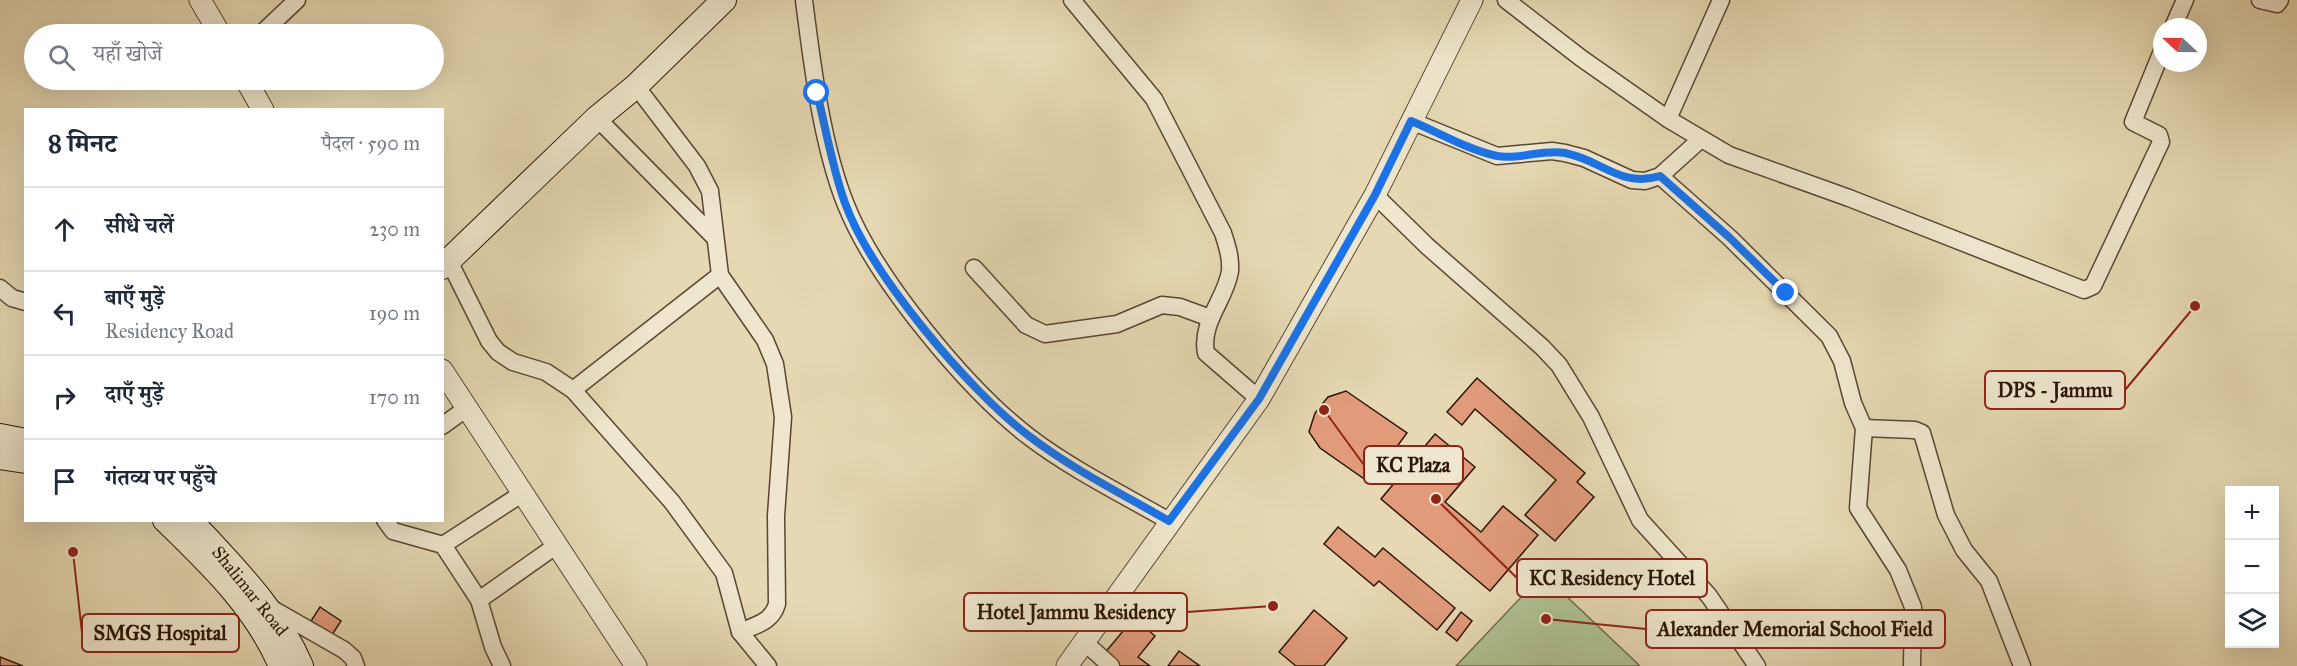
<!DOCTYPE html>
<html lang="hi">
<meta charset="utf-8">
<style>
:root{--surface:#fff;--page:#f2f2f3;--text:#1f2937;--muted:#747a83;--line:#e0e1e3}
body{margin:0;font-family:"IM FELL Great Primer","Noto Serif Devanagari",serif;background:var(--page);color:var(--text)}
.controls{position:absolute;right:18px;bottom:18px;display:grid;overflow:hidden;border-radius:0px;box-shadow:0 6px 24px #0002}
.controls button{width:54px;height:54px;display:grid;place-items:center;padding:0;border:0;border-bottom:2px solid var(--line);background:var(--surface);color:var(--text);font:30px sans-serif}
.compass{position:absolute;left:2153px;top:18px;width:54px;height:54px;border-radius:50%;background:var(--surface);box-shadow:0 6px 24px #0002;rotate:292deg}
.stop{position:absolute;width:18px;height:18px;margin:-14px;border:4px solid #1a73e8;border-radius:50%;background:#fff}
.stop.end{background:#1a73e8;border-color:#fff;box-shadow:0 2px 6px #0008}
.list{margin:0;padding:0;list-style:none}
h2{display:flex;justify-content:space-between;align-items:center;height:78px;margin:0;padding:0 24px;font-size:26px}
h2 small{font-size:20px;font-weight:400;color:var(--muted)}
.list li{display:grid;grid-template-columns:39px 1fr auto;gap:18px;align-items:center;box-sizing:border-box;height:84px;padding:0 24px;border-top:2px solid var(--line)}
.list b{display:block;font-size:22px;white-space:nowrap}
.list p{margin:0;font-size:20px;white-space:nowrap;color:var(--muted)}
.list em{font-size:20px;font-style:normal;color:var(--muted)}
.icon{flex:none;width:33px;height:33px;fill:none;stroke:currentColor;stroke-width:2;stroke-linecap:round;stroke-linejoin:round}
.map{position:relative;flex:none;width:2297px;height:666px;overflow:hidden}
.search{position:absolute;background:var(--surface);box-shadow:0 6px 24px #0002;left:24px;top:24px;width:420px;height:66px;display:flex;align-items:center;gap:15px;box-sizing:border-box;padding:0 21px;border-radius:33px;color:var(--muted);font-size:22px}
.panel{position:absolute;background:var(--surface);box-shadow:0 6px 24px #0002;left:24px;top:108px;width:420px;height:414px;border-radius:0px}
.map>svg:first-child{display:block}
</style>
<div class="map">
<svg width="2297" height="666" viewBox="0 0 2297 666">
<rect width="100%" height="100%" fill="#e5d8b2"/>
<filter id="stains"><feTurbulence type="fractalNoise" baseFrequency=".00333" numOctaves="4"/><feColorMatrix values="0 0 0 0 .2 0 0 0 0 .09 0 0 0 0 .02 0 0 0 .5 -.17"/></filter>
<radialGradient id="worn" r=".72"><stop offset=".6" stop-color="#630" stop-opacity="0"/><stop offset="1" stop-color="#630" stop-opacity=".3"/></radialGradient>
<path fill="#aec091" stroke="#6d6a4c" stroke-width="1.5" d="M 1543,574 L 1639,665 L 1638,666 L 1456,666 Z"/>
<g fill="#e19b7b" stroke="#2c1508" stroke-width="1.5">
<path d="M 1477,378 L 1585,473 L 1577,482 L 1594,497 L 1555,541 L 1525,515 L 1556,480 L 1475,409 L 1462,425 L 1447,412 Z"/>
<path d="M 1346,391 L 1407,433 L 1370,483 L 1320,448 L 1309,432 L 1315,413 L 1328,397 Z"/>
<path d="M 1435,434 L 1475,467 L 1445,502 L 1481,532 L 1503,506 L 1538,535 L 1490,591 L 1381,499 Z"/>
<path d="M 1338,527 L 1375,557 L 1383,548 L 1455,608 L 1437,630 L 1379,581 L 1374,586 L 1324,544 Z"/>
<path d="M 320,607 L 341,621 L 332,635 L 311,621 Z"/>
<path d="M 1314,610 L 1347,638 L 1324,666 L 1296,666 L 1279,652 Z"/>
<path d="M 1461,612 L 1472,621 L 1457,641 L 1446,632 Z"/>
<path d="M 1134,618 L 1155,636 L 1138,657 L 1150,666 L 1117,666 L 1103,655 Z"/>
<path d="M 1179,651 L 1200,666 L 1168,666 Z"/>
<path d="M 0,657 L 23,666 L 0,666 Z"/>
</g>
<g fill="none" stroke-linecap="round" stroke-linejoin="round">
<g stroke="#5a4632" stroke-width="19">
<g id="minor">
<path d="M 804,0 C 812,64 822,146 846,205 C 875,278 966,388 1028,436 C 1071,469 1122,494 1169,521"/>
<path d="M 1072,0 L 1154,99 L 1223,233 C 1227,246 1231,257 1230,271 C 1226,299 1200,322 1206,353 L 1259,399"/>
<path d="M 1506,0 L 1581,58 L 1668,119 L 1729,155 L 1849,198 L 2084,290 L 2093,286 L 2161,142 L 2159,135 L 2133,122 L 2162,51"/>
<path d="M 2260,0 L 2277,4 L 2280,0"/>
<path d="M 2173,27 L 2185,0"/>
<path d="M 261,34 L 297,0"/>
<path d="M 636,86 L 697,166 L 710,191 L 720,275 L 765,340 L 775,364 L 783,417 L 776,516 L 777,604 C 772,622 756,625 740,632"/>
<path d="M 597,118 L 715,238"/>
<path d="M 1668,119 L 1721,0"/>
<path d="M 1411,121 L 1497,156 L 1552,151 L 1565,153 L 1584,158 L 1632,180 L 1645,181 L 1660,176 L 1701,139"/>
<path d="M 1660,176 L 1730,238 L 1829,336 L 1842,361 L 1853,403 L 1864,428 L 1858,508 L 1898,570 L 1913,607 L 1912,666"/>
<path d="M 1375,195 L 1427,246 L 1542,347 L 1559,365 L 1591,417 L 1640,520 L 1709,596 L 1757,666"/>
<path d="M 449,261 L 489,341 L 498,352 L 513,362 L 546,372 L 573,390 L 672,502 L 724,573 L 740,632 L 768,666"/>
<path d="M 974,268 L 1026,325 L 1045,334 L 1117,324 L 1162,305 L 1180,307 L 1210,318"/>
<path d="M 0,288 L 12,298 L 26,302"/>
<path d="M 573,390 L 720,275"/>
<path d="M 442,426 L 467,408"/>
<path d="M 1864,428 L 1915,430 L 1922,433 L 1946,515 L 1964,550 L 1989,581 L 2022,666"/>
<path d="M 385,520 L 393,531 L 443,545 L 479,600 L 493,647 L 502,666"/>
<path d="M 443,545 L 523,493"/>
<path d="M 479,600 L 557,545"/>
<path d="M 269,607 L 344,650 L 353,658 L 356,666"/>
<path d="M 1083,641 L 1111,666"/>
</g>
</g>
<g stroke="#5a4632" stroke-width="23">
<g id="tertiary">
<path d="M 200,0 L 220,34"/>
<path d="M 246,80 L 263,110"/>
<path d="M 442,370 L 636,666"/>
<path d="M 1067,666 L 1259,399 L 1375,195 L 1472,0"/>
</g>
</g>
<g stroke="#2c1508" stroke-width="26">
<g id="secondary">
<path d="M 442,267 L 597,118 L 636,86 L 724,0"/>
<path d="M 0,436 L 26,441"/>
<path d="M 0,457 L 26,461"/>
<path d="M 165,520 C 210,564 256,607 281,666"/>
<path d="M 190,520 C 232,566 277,609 301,666"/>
</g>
</g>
<use href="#minor" stroke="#eee6cd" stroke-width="16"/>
<use href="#tertiary" stroke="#eee6cd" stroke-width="21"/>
<use href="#secondary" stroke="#eee6cd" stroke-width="24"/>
</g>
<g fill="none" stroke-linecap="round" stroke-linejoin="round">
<path stroke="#1a73e8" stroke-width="8" d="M 817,93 C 826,129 832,167 845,203 C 870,273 969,391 1029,436 C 1072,469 1122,494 1169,521 L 1259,399 L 1375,195 L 1411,121 C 1438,132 1468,150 1497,156 C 1519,160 1542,149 1565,153 C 1602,160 1620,188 1660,176 L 1730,238 L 1786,293"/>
</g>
<g text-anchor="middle" stroke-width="6" stroke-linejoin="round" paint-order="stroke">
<g font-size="18" fill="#2c1508" stroke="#eee6cd">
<text transform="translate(250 591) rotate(51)" y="6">Shalimar Road</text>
</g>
</g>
<path fill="none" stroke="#8f2418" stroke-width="2" d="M2195 306L2125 390M1324 410L1364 465M1436 499L1517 578M1273 606L1187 612M1546 619L1646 629M73 552L82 633"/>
<g fill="#8f2418" stroke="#eee6cd" stroke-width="2">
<circle cx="2195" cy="306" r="6"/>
<circle cx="1324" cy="410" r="6"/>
<circle cx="1436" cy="499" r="6"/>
<circle cx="1273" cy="606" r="6"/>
<circle cx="1546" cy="619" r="6"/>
<circle cx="73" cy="552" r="6"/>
</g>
<g fill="#eee6cd" stroke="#8f2418" stroke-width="2">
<rect x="1985" y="371" width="140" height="38" rx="6"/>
<rect x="1364" y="446" width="99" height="38" rx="6"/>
<rect x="1517" y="559" width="190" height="38" rx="6"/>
<rect x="964" y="593" width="223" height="38" rx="6"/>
<rect x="1646" y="610" width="299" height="38" rx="6"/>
<rect x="82" y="614" width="157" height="38" rx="6"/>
</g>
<g font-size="20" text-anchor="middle" font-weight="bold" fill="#2c1508">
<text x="2055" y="397">DPS - Jammu</text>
<text x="1413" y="472">KC Plaza</text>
<text x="1612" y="585">KC Residency Hotel</text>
<text x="1076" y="619">Hotel Jammu Residency</text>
<text x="1795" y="636">Alexander Memorial School Field</text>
<text x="160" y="640">SMGS Hospital</text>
</g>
<rect width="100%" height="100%" filter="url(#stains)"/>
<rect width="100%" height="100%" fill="url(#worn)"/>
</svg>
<div class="controls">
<button>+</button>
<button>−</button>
<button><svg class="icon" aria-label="layers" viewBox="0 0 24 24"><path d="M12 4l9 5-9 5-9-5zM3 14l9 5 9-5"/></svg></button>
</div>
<svg class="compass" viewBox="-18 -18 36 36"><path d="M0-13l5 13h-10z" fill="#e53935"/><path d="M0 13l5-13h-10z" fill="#747a83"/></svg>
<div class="stop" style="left:817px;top:93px"></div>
<div class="stop end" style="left:1786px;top:293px"></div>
<div class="search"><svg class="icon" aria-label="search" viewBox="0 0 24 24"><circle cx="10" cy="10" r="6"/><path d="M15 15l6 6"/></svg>यहाँ खोजें</div>
<section class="panel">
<h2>8 मिनट<small>पैदल · 590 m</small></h2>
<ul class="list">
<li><svg class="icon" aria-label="ahead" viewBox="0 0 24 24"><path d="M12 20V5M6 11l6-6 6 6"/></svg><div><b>सीधे चलें</b></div><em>230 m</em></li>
<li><svg class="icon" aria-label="left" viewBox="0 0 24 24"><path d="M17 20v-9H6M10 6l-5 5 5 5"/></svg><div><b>बाएँ मुड़ें</b><p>Residency Road</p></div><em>190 m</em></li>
<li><svg class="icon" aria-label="right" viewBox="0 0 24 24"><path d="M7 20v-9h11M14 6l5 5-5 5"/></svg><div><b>दाएँ मुड़ें</b></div><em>170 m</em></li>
<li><svg class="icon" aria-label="arrive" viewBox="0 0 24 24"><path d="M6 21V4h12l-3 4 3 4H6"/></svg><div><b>गंतव्य पर पहुँचे</b></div></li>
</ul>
</section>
</div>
